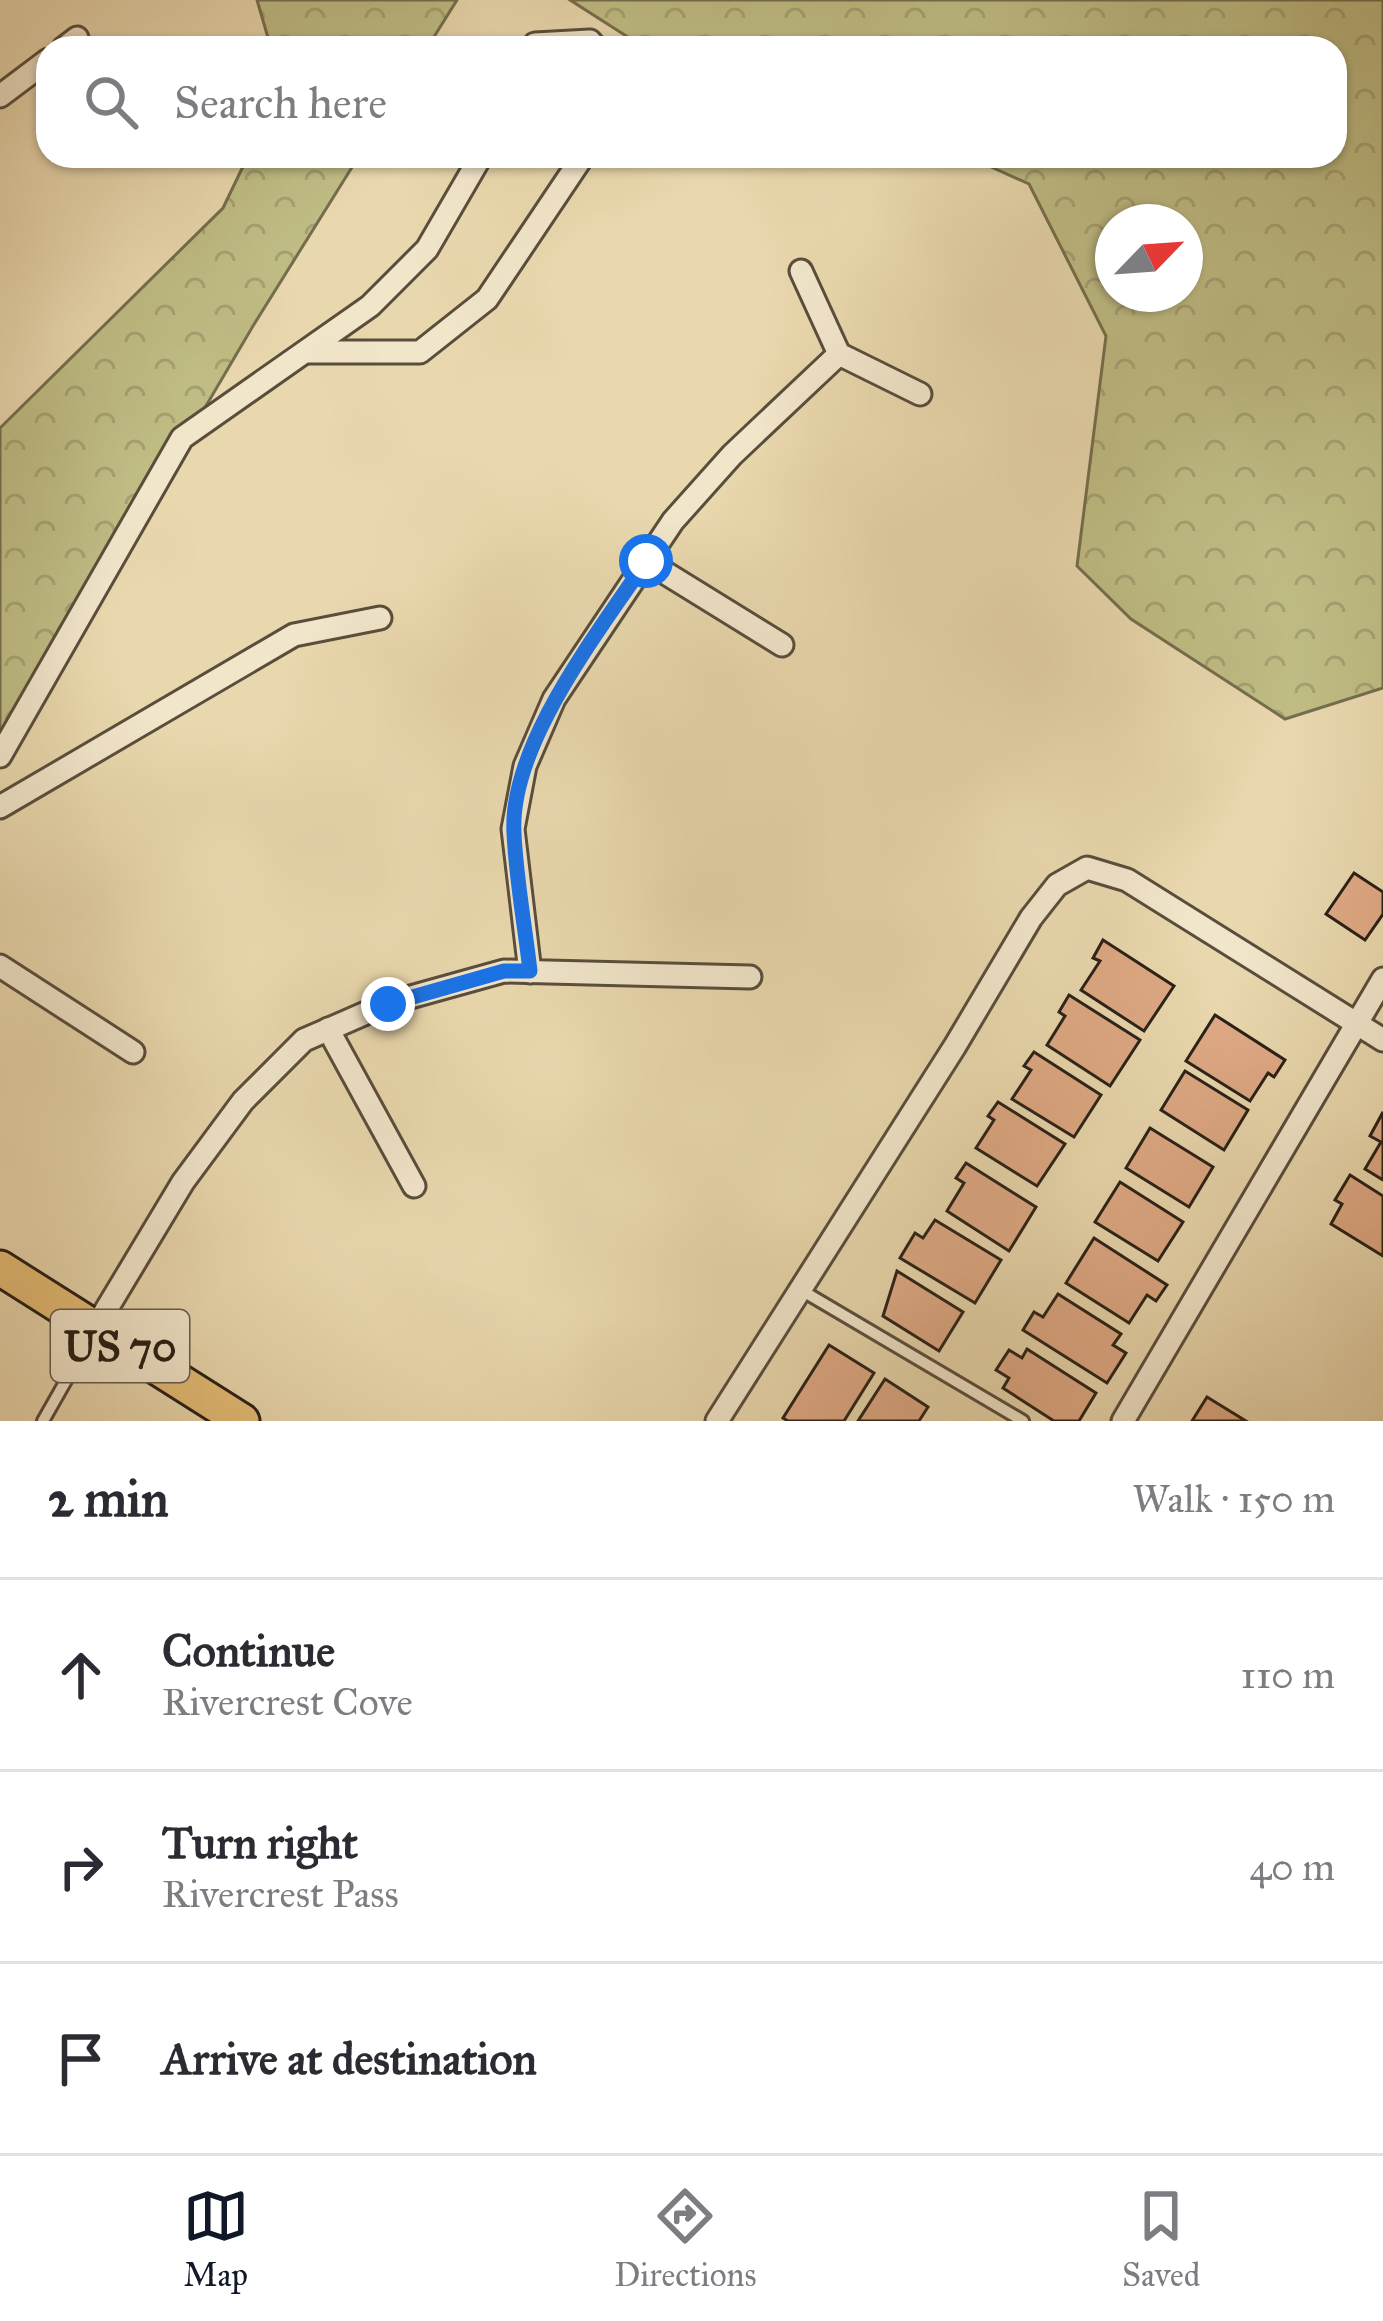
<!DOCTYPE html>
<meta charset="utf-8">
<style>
:root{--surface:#fff;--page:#f7f7f7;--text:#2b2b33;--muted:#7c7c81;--line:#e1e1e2;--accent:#111827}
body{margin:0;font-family:"IM FELL Great Primer",serif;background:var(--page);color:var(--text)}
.compass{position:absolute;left:1095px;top:204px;width:108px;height:108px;border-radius:50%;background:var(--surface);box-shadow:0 3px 9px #0004;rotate:65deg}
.stop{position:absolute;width:36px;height:36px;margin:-27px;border:9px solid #1a73e8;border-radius:50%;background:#fff}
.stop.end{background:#1a73e8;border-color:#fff;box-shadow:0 3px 12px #0008}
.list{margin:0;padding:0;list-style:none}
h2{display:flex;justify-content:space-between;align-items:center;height:156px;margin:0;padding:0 48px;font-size:51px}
h2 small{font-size:39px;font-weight:400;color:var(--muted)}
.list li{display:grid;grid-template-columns:78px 1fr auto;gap:36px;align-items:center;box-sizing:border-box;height:192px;padding:0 48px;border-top:3px solid var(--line)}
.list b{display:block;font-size:45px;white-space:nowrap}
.list p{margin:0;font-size:39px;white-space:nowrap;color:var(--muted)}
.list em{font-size:39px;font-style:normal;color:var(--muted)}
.icon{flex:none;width:66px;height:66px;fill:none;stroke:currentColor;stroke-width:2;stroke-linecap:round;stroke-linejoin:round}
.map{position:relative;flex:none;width:1383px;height:1421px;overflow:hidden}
.search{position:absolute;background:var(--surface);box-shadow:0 3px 9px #0004;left:36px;right:36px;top:36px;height:132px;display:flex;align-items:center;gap:30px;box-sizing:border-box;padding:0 42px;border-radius:36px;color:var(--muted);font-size:45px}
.sheet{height:732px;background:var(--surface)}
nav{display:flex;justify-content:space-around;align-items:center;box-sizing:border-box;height:168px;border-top:3px solid var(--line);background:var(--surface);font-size:33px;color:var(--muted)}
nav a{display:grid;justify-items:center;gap:6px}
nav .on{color:var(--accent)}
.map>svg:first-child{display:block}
</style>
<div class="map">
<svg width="1383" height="1421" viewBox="0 0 1383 1421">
<defs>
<pattern id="forest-crowns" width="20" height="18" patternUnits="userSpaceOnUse" patternTransform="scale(3)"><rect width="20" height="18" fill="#bfbc84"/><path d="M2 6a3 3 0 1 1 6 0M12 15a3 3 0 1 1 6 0" fill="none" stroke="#a4a171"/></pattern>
</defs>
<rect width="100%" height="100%" fill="#e9d7ad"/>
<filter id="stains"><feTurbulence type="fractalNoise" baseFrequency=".00167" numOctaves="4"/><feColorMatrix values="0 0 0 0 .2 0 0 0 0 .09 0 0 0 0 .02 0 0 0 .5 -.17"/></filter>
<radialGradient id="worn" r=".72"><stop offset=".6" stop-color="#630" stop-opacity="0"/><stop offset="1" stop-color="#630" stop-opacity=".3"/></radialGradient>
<g fill="url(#forest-crowns)" stroke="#746e4e" stroke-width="3" fill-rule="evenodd">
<path d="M 257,0 L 457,0 L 427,48 L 271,48 Z"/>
<path d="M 570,0 L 1383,0 L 1383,688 L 1285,719 L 1131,619 L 1077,566 L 1106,336 L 1029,184 L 967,156 L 1335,156 L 1335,48 L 645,48 ZM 1185,222 L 1185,294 L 1113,294 L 1113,222 Z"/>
<path d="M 248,156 L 359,156 L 253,326 L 0,756 L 0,428 L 223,208 Z"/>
</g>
<g fill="#dea984" stroke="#292117" stroke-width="3">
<path d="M 1354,873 L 1383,892 L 1383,914 L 1365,940 L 1326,914 Z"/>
<path d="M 1103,940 L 1174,986 L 1144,1031 L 1081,990 L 1100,961 L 1093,958 Z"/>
<path d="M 1069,995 L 1140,1040 L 1110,1086 L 1047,1045 L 1065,1016 L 1059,1012 Z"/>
<path d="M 1215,1015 L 1285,1060 L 1274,1077 L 1268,1073 L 1250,1101 L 1186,1061 Z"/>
<path d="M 1034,1052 L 1101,1095 L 1074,1137 L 1012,1099 L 1031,1070 L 1024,1066 Z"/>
<path d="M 1185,1071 L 1248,1110 L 1224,1150 L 1161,1110 Z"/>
<path d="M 998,1102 L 1065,1144 L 1037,1186 L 976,1148 L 994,1120 L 988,1116 Z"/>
<path d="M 1383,1112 L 1383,1180 L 1365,1169 L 1381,1142 L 1370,1136 Z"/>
<path d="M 1150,1128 L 1213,1167 L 1189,1207 L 1126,1168 Z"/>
<path d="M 966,1163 L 1036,1207 L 1009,1251 L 947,1211 L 964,1183 L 956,1178 Z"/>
<path d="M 1350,1175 L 1383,1196 L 1383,1256 L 1331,1224 L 1342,1204 L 1335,1200 Z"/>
<path d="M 1120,1182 L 1183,1222 L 1158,1261 L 1095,1222 Z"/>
<path d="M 935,1220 L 1001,1260 L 975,1303 L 900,1258 L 915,1233 L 923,1238 Z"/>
<path d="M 1094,1238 L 1167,1285 L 1156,1301 L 1147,1295 L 1129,1323 L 1066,1283 Z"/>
<path d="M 897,1271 L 963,1312 L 939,1351 L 883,1316 Z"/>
<path d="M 1058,1294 L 1121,1334 L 1113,1345 L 1126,1353 L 1107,1383 L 1023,1330 L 1034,1312 L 1043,1317 Z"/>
<path d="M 829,1345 L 874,1373 L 844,1421 L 788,1421 L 783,1418 Z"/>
<path d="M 1027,1349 L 1096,1393 L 1079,1421 L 1054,1421 L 1003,1388 L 1009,1378 L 996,1370 L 1009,1350 L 1022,1358 Z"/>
<path d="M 885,1379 L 928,1407 L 919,1421 L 858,1421 Z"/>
<path d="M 1207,1397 L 1246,1421 L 1192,1421 Z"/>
</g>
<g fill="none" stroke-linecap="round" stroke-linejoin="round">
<g stroke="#594e3c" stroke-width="16">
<g id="service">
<path d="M 801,1290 L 1023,1421"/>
<path d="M 43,1421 L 93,1333"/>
</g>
</g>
<g stroke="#594e3c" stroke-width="27">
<g id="minor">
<path d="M 64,48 L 77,38"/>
<path d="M 534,48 L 535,44 L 590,41 L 596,48"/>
<path d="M 0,96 L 48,60"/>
<path d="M 801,271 L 839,354 L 920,394"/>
<path d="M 309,352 L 420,352 L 487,299 L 583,156"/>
<path d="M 646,561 L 782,645"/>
<path d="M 0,756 L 182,438 L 370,306 L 427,249 L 481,156"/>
<path d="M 0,807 L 294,635 L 380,618"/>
<path d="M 0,966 L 133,1052"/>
<path d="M 530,972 L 513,829 L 525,766 L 554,699 L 673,521 L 732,455 L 839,354"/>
<path d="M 328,1029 L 414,1186"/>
<path d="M 94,1330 L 183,1182 L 243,1101 L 304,1040 L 389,1003 L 504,971 L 750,977"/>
<path d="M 717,1421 L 955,1046 L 1031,918 L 1057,885 L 1087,868 L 1127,880 L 1383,1040"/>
<path d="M 1123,1421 L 1383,979"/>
</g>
</g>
<g stroke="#292117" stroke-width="39">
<path id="primary" d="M 0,1268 L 242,1421"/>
</g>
<use href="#service" stroke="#f1e5ca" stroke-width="10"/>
<use href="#minor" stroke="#f1e5ca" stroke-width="21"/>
<use href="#primary" stroke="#e4bc76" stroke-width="33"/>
</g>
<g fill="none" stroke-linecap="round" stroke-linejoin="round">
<path stroke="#1a73e8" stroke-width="15" d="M 388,1004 L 504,971 L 530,971 C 525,926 516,879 514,833 C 509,745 599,632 646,561"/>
</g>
<g text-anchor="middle" stroke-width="9" stroke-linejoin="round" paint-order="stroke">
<rect fill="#f1e5ca" stroke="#655c4d" stroke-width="3" x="51" y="1310" width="138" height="72" rx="9"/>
<g font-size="42" font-weight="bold" fill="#292117">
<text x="120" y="1361">US 70</text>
</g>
</g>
<rect width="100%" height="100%" filter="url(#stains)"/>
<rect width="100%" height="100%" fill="url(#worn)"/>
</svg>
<svg class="compass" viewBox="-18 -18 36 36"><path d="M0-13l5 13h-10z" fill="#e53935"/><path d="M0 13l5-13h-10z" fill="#7c7c81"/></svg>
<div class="stop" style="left:646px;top:561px"></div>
<div class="stop end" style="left:388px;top:1004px"></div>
<div class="search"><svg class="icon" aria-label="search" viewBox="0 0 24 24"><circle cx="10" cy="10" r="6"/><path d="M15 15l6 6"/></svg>Search here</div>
</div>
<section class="sheet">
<h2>2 min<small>Walk · 150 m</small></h2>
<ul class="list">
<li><svg class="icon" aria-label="ahead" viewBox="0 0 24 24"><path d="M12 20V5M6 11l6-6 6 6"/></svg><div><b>Continue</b><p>Rivercrest Cove</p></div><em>110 m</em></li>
<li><svg class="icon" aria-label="right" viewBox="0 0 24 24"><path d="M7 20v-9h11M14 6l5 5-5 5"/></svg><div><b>Turn right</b><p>Rivercrest Pass</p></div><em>40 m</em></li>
<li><svg class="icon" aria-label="arrive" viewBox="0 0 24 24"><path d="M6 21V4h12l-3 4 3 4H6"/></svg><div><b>Arrive at destination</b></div></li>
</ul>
</section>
<nav>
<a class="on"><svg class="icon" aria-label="map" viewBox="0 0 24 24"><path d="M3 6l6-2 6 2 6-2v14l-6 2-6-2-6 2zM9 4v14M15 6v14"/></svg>Map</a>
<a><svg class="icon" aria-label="directions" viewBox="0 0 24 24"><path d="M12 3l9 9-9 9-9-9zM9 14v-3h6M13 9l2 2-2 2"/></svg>Directions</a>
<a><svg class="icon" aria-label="saved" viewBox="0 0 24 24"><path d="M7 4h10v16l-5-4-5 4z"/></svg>Saved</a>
</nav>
